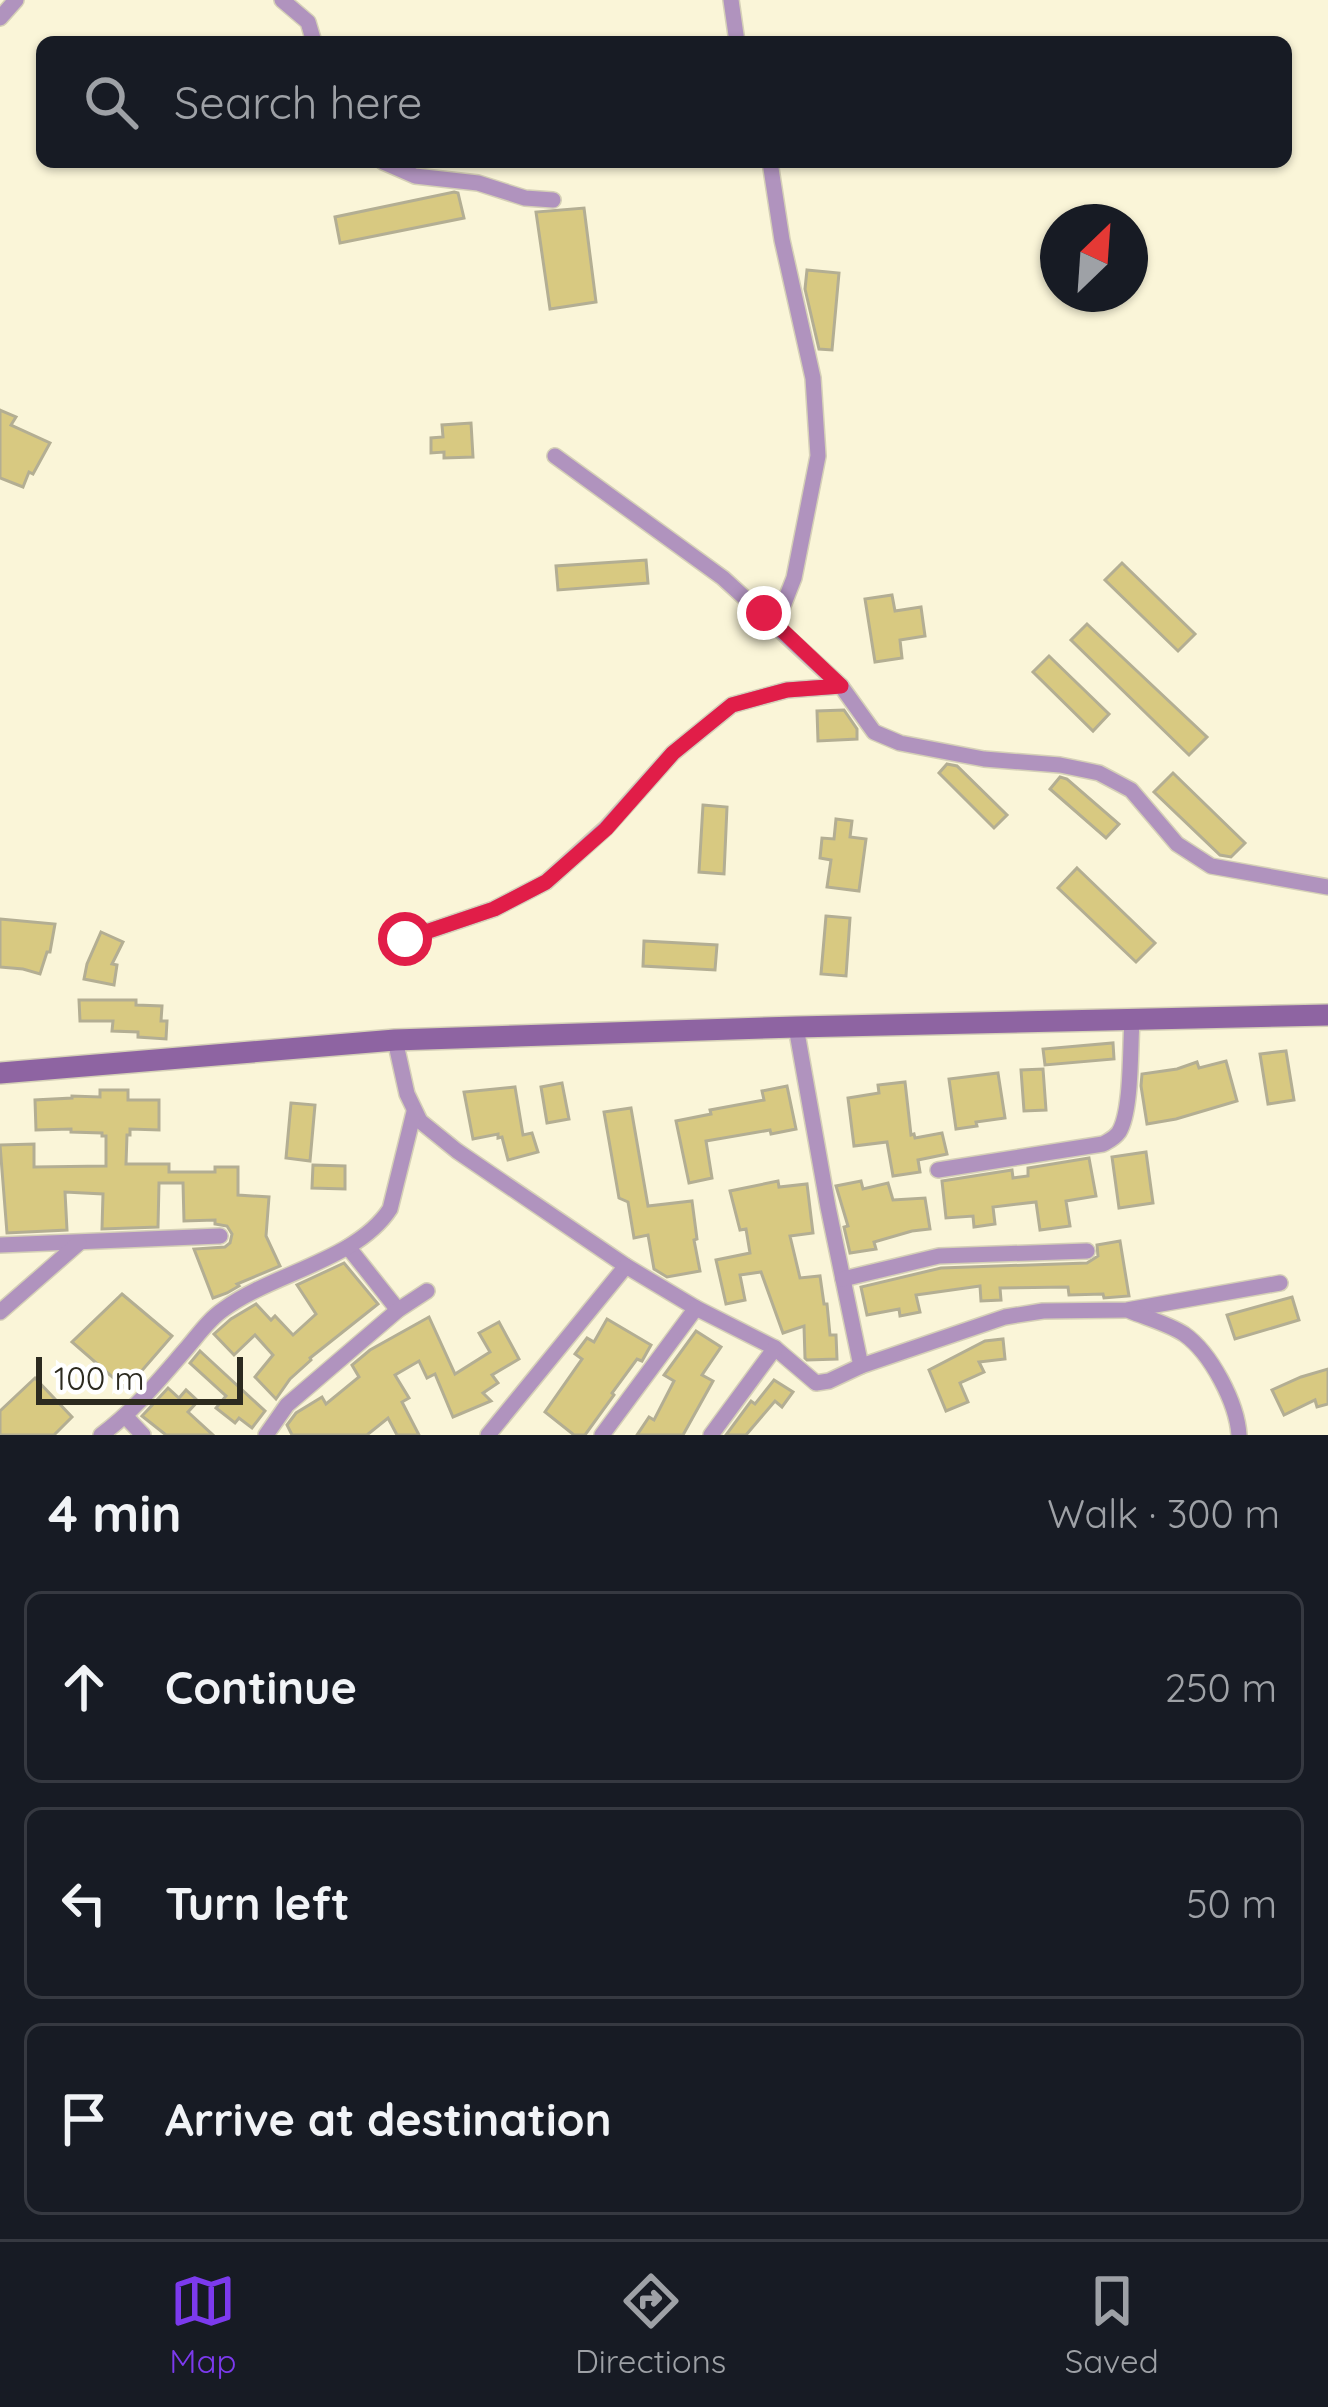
<!DOCTYPE html>
<meta charset="utf-8">
<style>
:root{--surface:#171b24;--page:#242831;--text:#f1f3f6;--muted:#9ea1a6;--line:#363941;--accent:#7c3aed}
body{margin:0;font-family:Quicksand,sans-serif;background:var(--page);color:var(--text)}
.compass{position:absolute;left:1040px;top:204px;width:108px;height:108px;border-radius:50%;background:var(--surface);box-shadow:0 3px 9px #0004;rotate:25deg}
.scale{position:absolute;left:36px;bottom:30px;width:207px;box-sizing:border-box;padding-left:12px;border:6px solid #2c2a1f;border-top:0;font-size:33px;line-height:42px;white-space:nowrap;color:#2c2a1f;-webkit-text-stroke:9px #fff;paint-order:stroke}
.stop{position:absolute;width:36px;height:36px;margin:-27px;border:9px solid #e11d48;border-radius:50%;background:#fff}
.stop.end{background:#e11d48;border-color:#fff;box-shadow:0 3px 12px #0008}
.list{margin:0;padding:0;list-style:none}
h2{display:flex;justify-content:space-between;align-items:center;height:156px;margin:0;padding:0 48px;font-size:51px}
h2 small{font-size:39px;font-weight:400;color:var(--muted)}
.list li{display:grid;grid-template-columns:78px 1fr auto;gap:36px;align-items:center;box-sizing:border-box;height:192px;margin:0 24px 24px;padding:0 24px;border:3px solid var(--line);border-radius:18px}
.list b{display:block;font-size:45px;white-space:nowrap}
.list em{font-size:39px;font-style:normal;color:var(--muted)}
.icon{flex:none;width:66px;height:66px;fill:none;stroke:currentColor;stroke-width:2;stroke-linecap:round;stroke-linejoin:round}
.map{position:relative;flex:none;width:1328px;height:1435px;overflow:hidden}
.search{position:absolute;background:var(--surface);box-shadow:0 3px 9px #0004;left:36px;right:36px;top:36px;height:132px;display:flex;align-items:center;gap:30px;box-sizing:border-box;padding:0 42px;border-radius:18px;color:var(--muted);font-size:45px}
.sheet{height:804px;background:var(--surface)}
nav{display:flex;justify-content:space-around;align-items:center;box-sizing:border-box;height:168px;border-top:3px solid var(--line);background:var(--surface);font-size:33px;color:var(--muted)}
nav a{display:grid;justify-items:center;gap:6px}
nav .on{color:var(--accent)}
.map>svg:first-child{display:block}
</style>
<div class="map">
<svg width="1328" height="1435" viewBox="0 0 1328 1435">
<rect width="100%" height="100%" fill="#faf5d8"/>
<g fill="#d8c981" stroke="#b3ae93" stroke-width="3">
<path d="M 454,192 L 458,193 L 464,218 L 340,243 L 335,217 Z"/>
<path d="M 584,208 L 596,302 L 550,309 L 536,212 Z"/>
<path d="M 807,270 L 839,273 L 832,350 L 819,349 L 805,289 Z"/>
<path d="M 0,410 L 16,417 L 11,425 L 50,443 L 33,474 L 29,472 L 23,487 L 0,478 Z"/>
<path d="M 471,423 L 473,457 L 444,458 L 444,452 L 431,453 L 431,438 L 443,437 L 442,425 Z"/>
<path d="M 646,560 L 648,583 L 558,590 L 556,566 Z"/>
<path d="M 1122,563 L 1195,634 L 1178,651 L 1105,580 Z"/>
<path d="M 892,595 L 895,611 L 921,607 L 925,636 L 900,640 L 902,658 L 875,662 L 865,599 Z"/>
<path d="M 1087,624 L 1207,737 L 1189,755 L 1071,640 Z"/>
<path d="M 1049,656 L 1109,714 L 1093,731 L 1033,672 Z"/>
<path d="M 844,710 L 857,729 L 857,739 L 818,741 L 817,711 Z"/>
<path d="M 947,764 L 957,766 L 1007,815 L 994,828 L 939,773 Z"/>
<path d="M 1173,773 L 1245,843 L 1231,857 L 1220,855 L 1154,792 Z"/>
<path d="M 1060,777 L 1067,779 L 1119,824 L 1106,838 L 1050,789 Z"/>
<path d="M 703,805 L 727,807 L 724,874 L 699,872 Z"/>
<path d="M 836,819 L 852,821 L 850,837 L 866,839 L 859,891 L 827,887 L 831,860 L 820,858 L 822,838 L 834,839 Z"/>
<path d="M 1077,868 L 1155,943 L 1136,962 L 1058,888 Z"/>
<path d="M 826,916 L 850,918 L 846,976 L 821,974 Z"/>
<path d="M 0,919 L 55,924 L 50,952 L 47,952 L 40,974 L 23,969 L 0,967 Z"/>
<path d="M 101,932 L 123,942 L 112,964 L 117,965 L 114,985 L 84,979 L 87,964 Z"/>
<path d="M 644,941 L 717,945 L 715,970 L 643,966 Z"/>
<path d="M 79,1000 L 136,1000 L 136,1005 L 162,1006 L 161,1021 L 167,1021 L 166,1039 L 138,1037 L 138,1032 L 112,1031 L 113,1021 L 80,1021 Z"/>
<path d="M 1113,1043 L 1114,1059 L 1045,1065 L 1043,1049 Z"/>
<path d="M 1286,1051 L 1294,1100 L 1268,1104 L 1260,1054 Z"/>
<path d="M 1226,1061 L 1237,1101 L 1176,1119 L 1147,1124 L 1141,1086 L 1142,1074 L 1177,1069 L 1197,1062 L 1199,1068 Z"/>
<path d="M 1043,1069 L 1046,1110 L 1024,1111 L 1021,1070 Z"/>
<path d="M 998,1073 L 1005,1118 L 976,1122 L 977,1126 L 956,1129 L 949,1079 Z"/>
<path d="M 905,1082 L 911,1135 L 914,1134 L 915,1138 L 942,1133 L 947,1154 L 918,1160 L 920,1172 L 893,1176 L 887,1142 L 854,1146 L 848,1098 L 879,1093 L 878,1085 Z"/>
<path d="M 562,1083 L 569,1119 L 547,1123 L 541,1087 Z"/>
<path d="M 787,1086 L 796,1129 L 771,1134 L 770,1130 L 706,1141 L 712,1178 L 689,1183 L 676,1121 L 711,1114 L 710,1110 L 764,1100 L 762,1091 Z"/>
<path d="M 515,1087 L 523,1135 L 532,1133 L 538,1152 L 508,1160 L 502,1137 L 498,1138 L 498,1134 L 473,1139 L 464,1092 Z"/>
<path d="M 100,1090 L 128,1090 L 128,1100 L 159,1100 L 159,1130 L 130,1129 L 130,1135 L 127,1135 L 126,1164 L 169,1164 L 169,1172 L 215,1172 L 215,1167 L 238,1167 L 238,1195 L 269,1197 L 266,1236 L 280,1266 L 237,1284 L 239,1286 L 227,1293 L 213,1298 L 194,1249 L 225,1247 L 230,1243 L 232,1234 L 227,1226 L 215,1224 L 215,1220 L 184,1221 L 183,1183 L 159,1183 L 158,1227 L 102,1229 L 103,1194 L 65,1192 L 67,1230 L 7,1233 L 0,1145 L 34,1144 L 34,1167 L 106,1166 L 106,1136 L 102,1136 L 102,1133 L 71,1132 L 71,1129 L 36,1130 L 35,1100 L 72,1098 L 72,1096 L 100,1097 Z"/>
<path d="M 291,1103 L 315,1105 L 310,1161 L 286,1158 Z"/>
<path d="M 631,1108 L 648,1206 L 692,1201 L 697,1239 L 694,1240 L 700,1271 L 667,1277 L 654,1269 L 648,1235 L 634,1238 L 628,1202 L 619,1198 L 604,1112 Z"/>
<path d="M 1146,1152 L 1153,1203 L 1119,1208 L 1112,1157 Z"/>
<path d="M 1089,1158 L 1096,1196 L 1066,1201 L 1070,1226 L 1040,1230 L 1036,1202 L 993,1207 L 995,1224 L 974,1227 L 973,1216 L 946,1218 L 942,1181 L 1012,1170 L 1013,1178 L 1028,1176 L 1028,1168 Z"/>
<path d="M 313,1165 L 345,1166 L 345,1189 L 312,1188 Z"/>
<path d="M 778,1181 L 779,1187 L 807,1184 L 813,1233 L 790,1236 L 800,1278 L 820,1276 L 824,1304 L 827,1304 L 830,1335 L 836,1335 L 837,1359 L 807,1360 L 805,1358 L 804,1326 L 783,1333 L 761,1272 L 740,1275 L 745,1300 L 726,1304 L 716,1260 L 750,1253 L 746,1229 L 740,1230 L 730,1191 Z"/>
<path d="M 861,1181 L 863,1189 L 888,1183 L 893,1200 L 925,1198 L 930,1229 L 912,1231 L 874,1242 L 876,1249 L 850,1253 L 844,1227 L 848,1226 L 836,1186 Z"/>
<path d="M 1120,1241 L 1129,1296 L 1104,1298 L 1103,1294 L 1069,1295 L 1068,1287 L 1000,1288 L 1001,1300 L 981,1301 L 980,1286 L 916,1295 L 920,1312 L 900,1316 L 899,1309 L 867,1315 L 861,1287 L 941,1268 L 1087,1263 L 1098,1256 L 1097,1245 Z"/>
<path d="M 344,1263 L 378,1304 L 310,1358 L 311,1360 L 290,1379 L 276,1399 L 255,1377 L 273,1355 L 255,1335 L 234,1355 L 214,1334 L 231,1319 L 256,1304 L 271,1320 L 275,1316 L 293,1335 L 316,1314 L 297,1285 Z"/>
<path d="M 122,1294 L 172,1336 L 126,1389 L 72,1342 Z"/>
<path d="M 1292,1297 L 1299,1320 L 1235,1339 L 1227,1315 Z"/>
<path d="M 429,1317 L 455,1374 L 490,1352 L 479,1333 L 499,1322 L 519,1359 L 492,1375 L 498,1383 L 483,1393 L 491,1401 L 453,1417 L 435,1374 L 427,1378 L 419,1361 L 395,1375 L 409,1398 L 402,1402 L 419,1435 L 397,1435 L 388,1418 L 367,1435 L 292,1435 L 287,1425 L 296,1413 L 322,1397 L 326,1404 L 359,1377 L 352,1365 L 370,1350 Z"/>
<path d="M 607,1319 L 651,1345 L 642,1361 L 637,1359 L 612,1393 L 614,1395 L 585,1435 L 574,1435 L 545,1412 L 582,1359 L 575,1354 L 587,1338 L 594,1342 Z"/>
<path d="M 696,1331 L 721,1347 L 702,1375 L 713,1381 L 683,1435 L 637,1435 L 649,1417 L 654,1420 L 674,1381 L 664,1375 Z"/>
<path d="M 1003,1339 L 1005,1359 L 979,1362 L 984,1372 L 960,1383 L 968,1402 L 946,1411 L 929,1370 L 985,1341 Z"/>
<path d="M 200,1351 L 265,1411 L 252,1428 L 239,1418 L 235,1423 L 216,1408 L 226,1396 L 190,1363 Z"/>
<path d="M 1328,1369 L 1328,1404 L 1317,1407 L 1315,1400 L 1284,1415 L 1272,1390 L 1301,1377 Z"/>
<path d="M 35,1378 L 72,1417 L 54,1435 L 0,1435 L 0,1411 Z"/>
<path d="M 774,1380 L 793,1392 L 782,1407 L 775,1401 L 746,1435 L 726,1435 L 751,1401 L 755,1404 Z"/>
<path d="M 168,1388 L 179,1398 L 186,1390 L 198,1401 L 188,1412 L 213,1435 L 166,1435 L 142,1416 Z"/>
</g>
<g fill="none" stroke-linecap="round" stroke-linejoin="round">
<g stroke="#d5d0b7" stroke-width="18">
<g id="minor">
<path d="M 282,0 L 308,22 L 314,42"/>
<path d="M 731,0 L 737,42"/>
<path d="M 0,18 L 16,0"/>
<path d="M 383,162 L 415,176 L 478,183 L 525,198 L 553,200"/>
<path d="M 770,162 L 782,240 L 813,378 L 818,456 L 794,578 L 776,624"/>
<path d="M 555,456 L 723,578 L 841,686 L 874,732 L 900,743 L 984,759 L 1060,765 L 1099,773 L 1131,790 L 1177,844 L 1211,866 L 1328,887"/>
<path d="M 405,939 L 494,909 L 546,882 L 606,828 L 673,753 L 732,705 L 787,690 L 841,686"/>
<path d="M 796,1027 L 828,1207 L 861,1366"/>
<path d="M 395,1040 L 407,1094 L 420,1121 L 457,1151 L 626,1266 L 696,1308 L 775,1348 L 816,1383 L 829,1381 L 861,1366 L 1005,1317 L 1043,1311 L 1127,1310 L 1280,1283"/>
<path d="M 938,1170 L 1103,1144 C 1110,1140 1114,1139 1119,1132 C 1132,1111 1130,1047 1132,1021"/>
<path d="M 0,1245 L 220,1236"/>
<path d="M 348,1247 L 398,1310"/>
<path d="M 843,1279 L 939,1256 L 1087,1251"/>
<path d="M 1130,1311 C 1147,1318 1169,1324 1184,1334 C 1211,1353 1237,1403 1239,1435"/>
<path d="M 0,1312 L 79,1243"/>
<path d="M 126,1417 L 143,1435"/>
<path d="M 101,1435 C 134,1411 159,1380 186,1349 C 198,1335 209,1319 224,1309 C 273,1273 357,1260 390,1209 L 414,1112"/>
<path d="M 266,1435 L 287,1405 L 398,1310 L 427,1291"/>
<path d="M 488,1435 L 626,1266"/>
<path d="M 602,1435 L 696,1308"/>
<path d="M 711,1435 L 775,1348"/>
</g>
</g>
<g stroke="#d5d0b7" stroke-width="24">
<path id="secondary" d="M 0,1073 L 395,1040 L 796,1027 L 1328,1015"/>
</g>
<use href="#minor" stroke="#b093be" stroke-width="15"/>
<use href="#secondary" stroke="#8e64a2" stroke-width="21"/>
</g>
<g fill="none" stroke-linecap="round" stroke-linejoin="round">
<path stroke="#e11d48" stroke-width="15" d="M 405,939 L 494,909 L 546,882 L 606,829 L 673,753 L 732,705 L 787,690 L 841,686 L 764,613"/>
</g>
</svg>
<svg class="compass" viewBox="-18 -18 36 36"><path d="M0-13l5 13h-10z" fill="#e53935"/><path d="M0 13l5-13h-10z" fill="#9ea1a6"/></svg>
<div class="scale">100 m</div>
<div class="stop" style="left:405px;top:939px"></div>
<div class="stop end" style="left:764px;top:613px"></div>
<div class="search"><svg class="icon" aria-label="search" viewBox="0 0 24 24"><circle cx="10" cy="10" r="6"/><path d="M15 15l6 6"/></svg>Search here</div>
</div>
<section class="sheet">
<h2>4 min<small>Walk · 300 m</small></h2>
<ul class="list">
<li><svg class="icon" aria-label="ahead" viewBox="0 0 24 24"><path d="M12 20V5M6 11l6-6 6 6"/></svg><div><b>Continue</b></div><em>250 m</em></li>
<li><svg class="icon" aria-label="left" viewBox="0 0 24 24"><path d="M17 20v-9H6M10 6l-5 5 5 5"/></svg><div><b>Turn left</b></div><em>50 m</em></li>
<li><svg class="icon" aria-label="arrive" viewBox="0 0 24 24"><path d="M6 21V4h12l-3 4 3 4H6"/></svg><div><b>Arrive at destination</b></div></li>
</ul>
</section>
<nav>
<a class="on"><svg class="icon" aria-label="map" viewBox="0 0 24 24"><path d="M3 6l6-2 6 2 6-2v14l-6 2-6-2-6 2zM9 4v14M15 6v14"/></svg>Map</a>
<a><svg class="icon" aria-label="directions" viewBox="0 0 24 24"><path d="M12 3l9 9-9 9-9-9zM9 14v-3h6M13 9l2 2-2 2"/></svg>Directions</a>
<a><svg class="icon" aria-label="saved" viewBox="0 0 24 24"><path d="M7 4h10v16l-5-4-5 4z"/></svg>Saved</a>
</nav>
